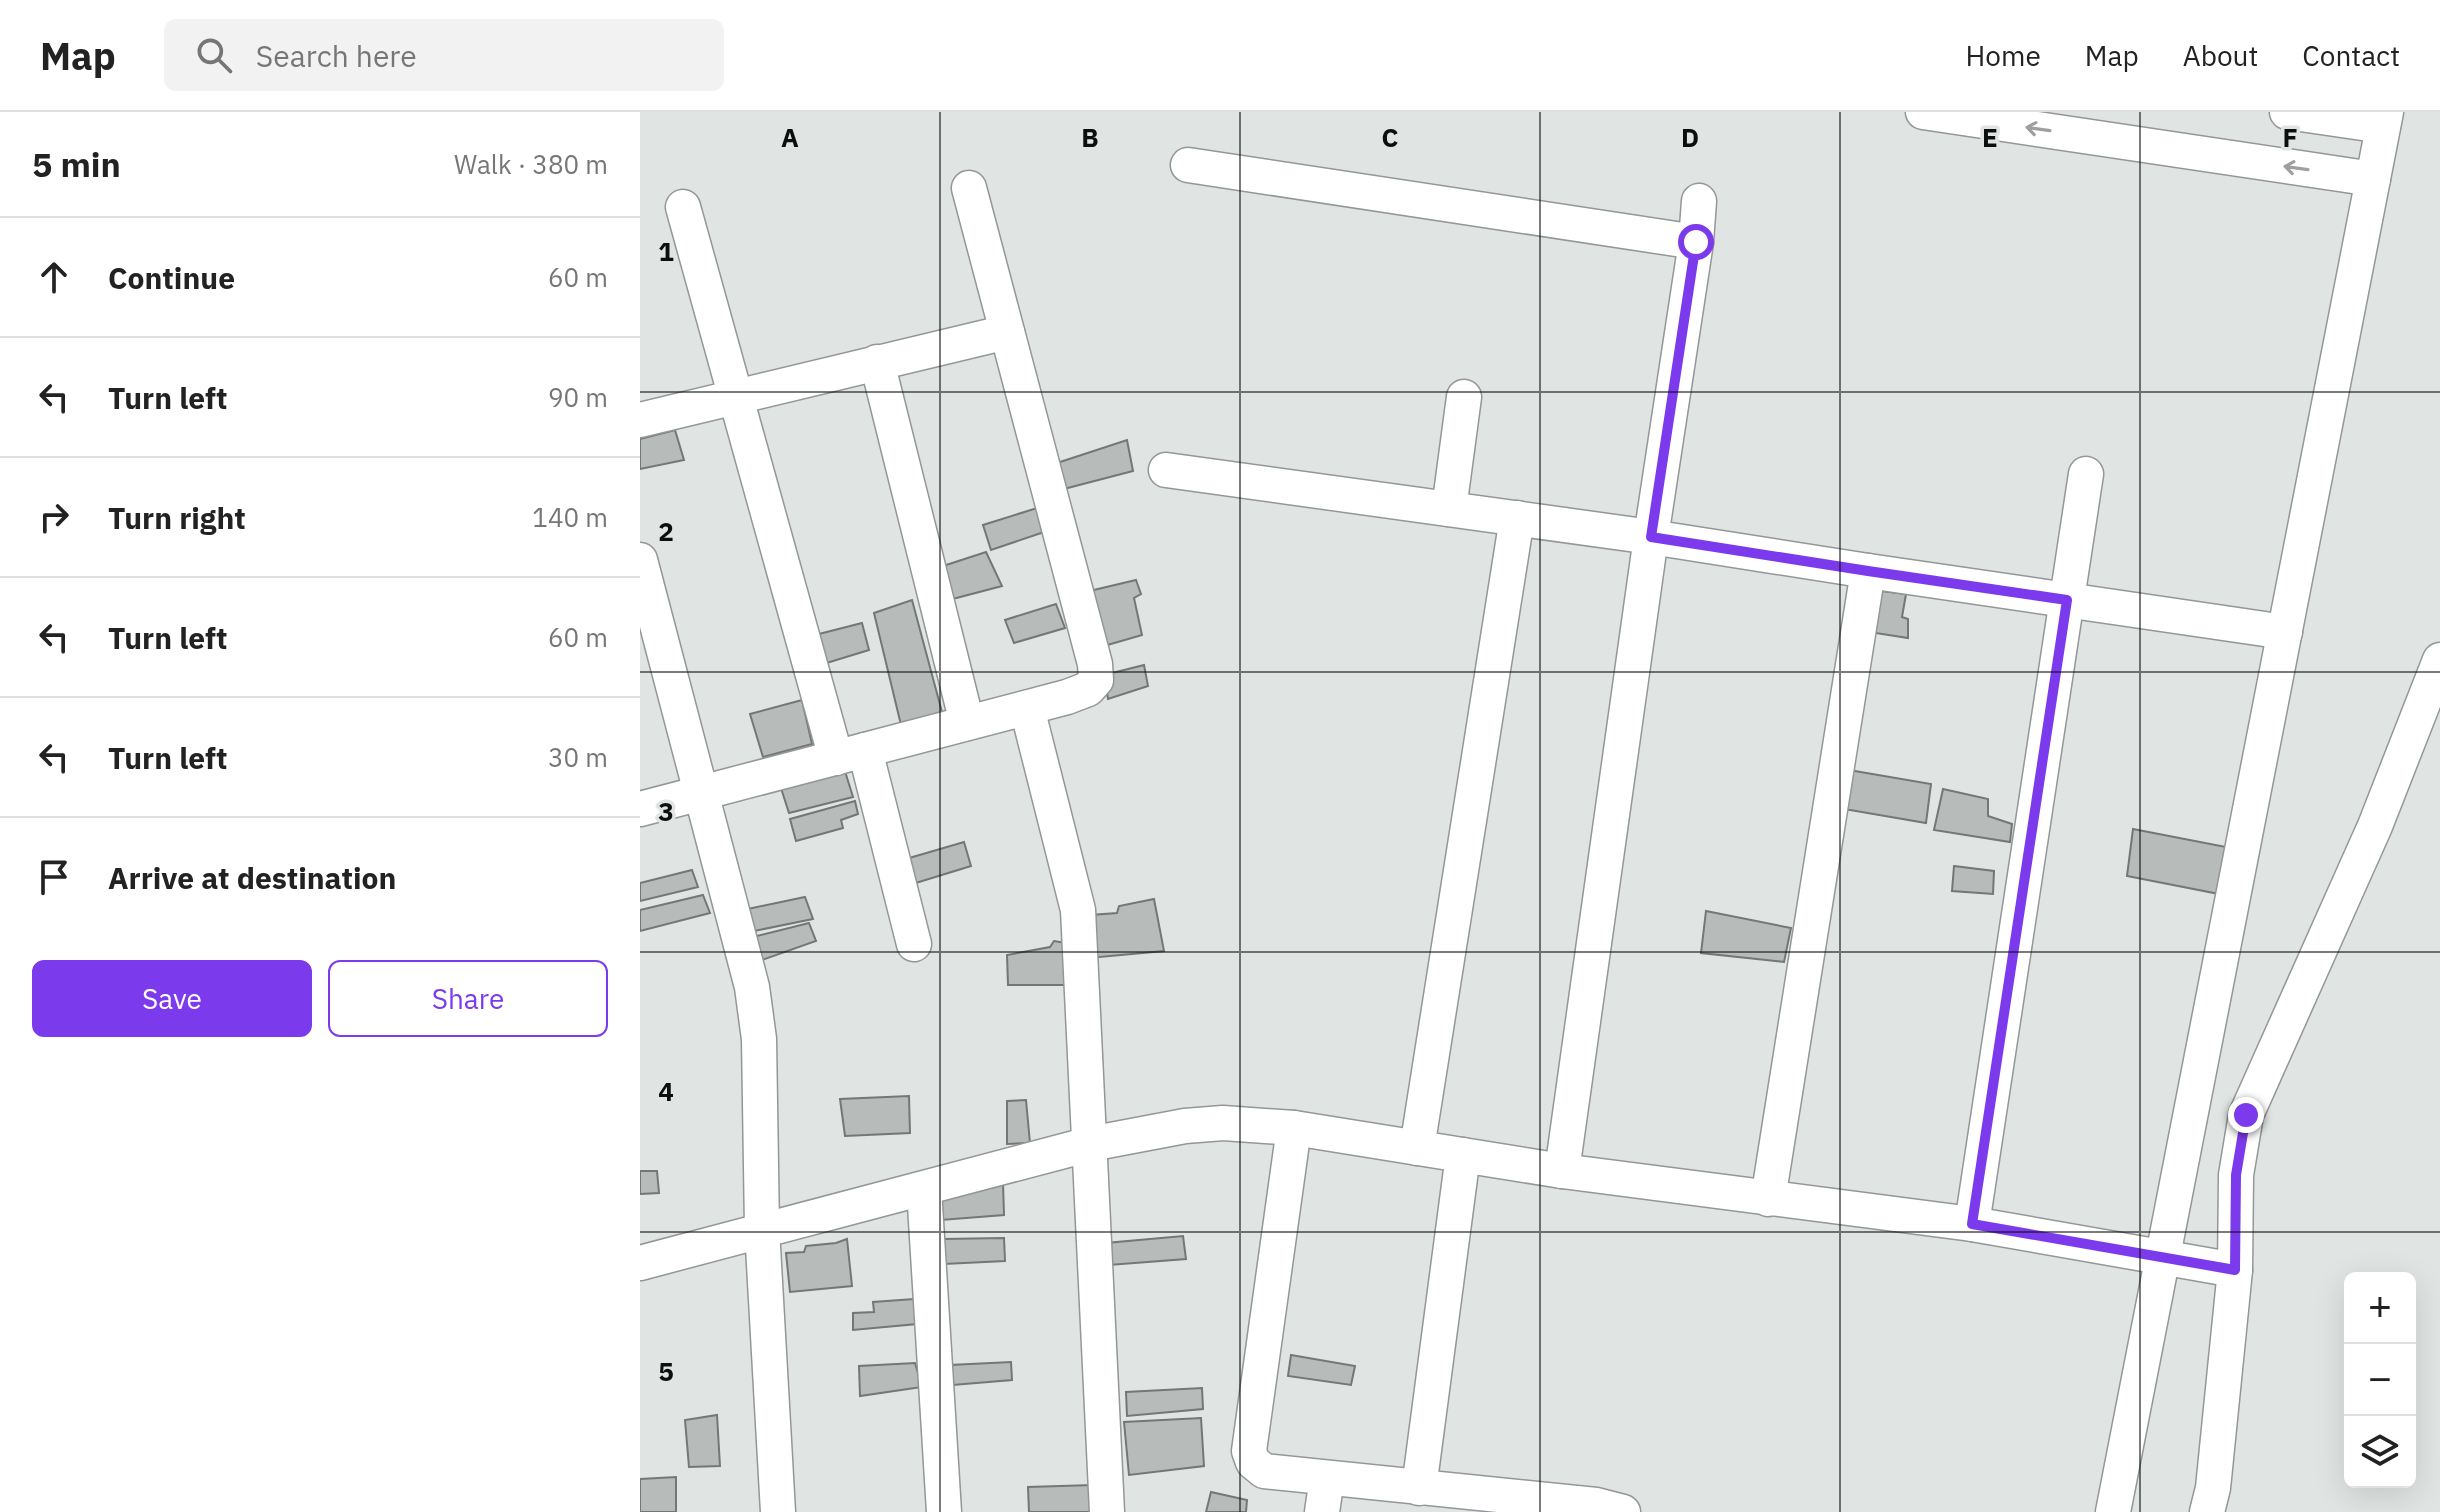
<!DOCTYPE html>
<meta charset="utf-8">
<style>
:root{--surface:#fff;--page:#f2f2f2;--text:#222;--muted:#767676;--line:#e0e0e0;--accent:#7c3aed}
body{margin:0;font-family:"IBM Plex Sans",sans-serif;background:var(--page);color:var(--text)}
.controls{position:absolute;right:24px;bottom:24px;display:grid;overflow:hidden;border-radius:12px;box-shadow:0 8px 32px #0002}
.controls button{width:72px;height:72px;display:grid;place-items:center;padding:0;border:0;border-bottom:2px solid var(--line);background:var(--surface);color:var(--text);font:40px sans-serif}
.stop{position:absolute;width:24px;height:24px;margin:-18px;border:6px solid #7c3aed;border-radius:50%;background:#fff}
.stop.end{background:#7c3aed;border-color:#fff;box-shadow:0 2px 8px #0008}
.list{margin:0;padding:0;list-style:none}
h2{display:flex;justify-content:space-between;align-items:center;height:104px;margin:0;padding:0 32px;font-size:34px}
h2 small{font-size:26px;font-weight:400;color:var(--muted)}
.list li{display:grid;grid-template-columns:52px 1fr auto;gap:24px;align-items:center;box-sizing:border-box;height:120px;padding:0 32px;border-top:2px solid var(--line)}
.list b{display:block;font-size:30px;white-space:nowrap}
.list em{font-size:26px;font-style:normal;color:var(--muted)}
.actions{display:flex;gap:16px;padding:24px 32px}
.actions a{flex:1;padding:18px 0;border:2px solid var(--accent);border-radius:12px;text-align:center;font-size:28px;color:var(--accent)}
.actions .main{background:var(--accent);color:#fff}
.icon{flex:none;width:44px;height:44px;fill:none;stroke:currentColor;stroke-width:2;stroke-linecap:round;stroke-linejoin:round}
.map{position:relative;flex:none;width:1800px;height:1400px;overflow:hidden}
header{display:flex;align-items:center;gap:48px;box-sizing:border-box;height:112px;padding:0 40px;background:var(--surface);border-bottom:2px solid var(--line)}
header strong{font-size:38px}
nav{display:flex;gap:44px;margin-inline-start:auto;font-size:28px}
.search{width:560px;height:72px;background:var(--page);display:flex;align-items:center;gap:20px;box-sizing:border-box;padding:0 28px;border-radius:12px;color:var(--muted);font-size:30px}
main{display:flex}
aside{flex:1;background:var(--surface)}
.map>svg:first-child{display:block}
</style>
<header>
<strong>Map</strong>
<div class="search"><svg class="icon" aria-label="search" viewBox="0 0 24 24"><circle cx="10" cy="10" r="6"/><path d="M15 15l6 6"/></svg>Search here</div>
<nav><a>Home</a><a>Map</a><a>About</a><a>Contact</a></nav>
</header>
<main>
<aside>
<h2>5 min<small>Walk · 380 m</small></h2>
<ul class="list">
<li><svg class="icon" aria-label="ahead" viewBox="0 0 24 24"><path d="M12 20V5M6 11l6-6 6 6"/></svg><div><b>Continue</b></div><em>60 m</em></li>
<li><svg class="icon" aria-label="left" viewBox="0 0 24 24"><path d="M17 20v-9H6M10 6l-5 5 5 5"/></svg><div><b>Turn left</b></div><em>90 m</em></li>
<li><svg class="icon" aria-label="right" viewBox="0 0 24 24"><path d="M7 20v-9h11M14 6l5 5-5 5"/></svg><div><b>Turn right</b></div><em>140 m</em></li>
<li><svg class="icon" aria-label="left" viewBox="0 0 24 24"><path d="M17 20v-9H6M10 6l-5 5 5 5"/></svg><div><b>Turn left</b></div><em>60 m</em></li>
<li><svg class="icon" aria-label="left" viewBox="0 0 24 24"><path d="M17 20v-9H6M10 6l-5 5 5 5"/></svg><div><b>Turn left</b></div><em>30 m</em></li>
<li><svg class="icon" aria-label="arrive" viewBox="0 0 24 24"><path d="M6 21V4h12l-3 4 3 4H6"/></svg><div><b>Arrive at destination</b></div></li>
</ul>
<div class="actions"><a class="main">Save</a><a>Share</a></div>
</aside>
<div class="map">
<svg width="1800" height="1400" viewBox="0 0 1800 1400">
<rect width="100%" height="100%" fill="#e0e5e4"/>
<g fill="#b7bcbb" stroke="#737776" stroke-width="2">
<path d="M 35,318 L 44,348 L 0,357 L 0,327 Z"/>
<path d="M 487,328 L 493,359 L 420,378 L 411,353 Z"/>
<path d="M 397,396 L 404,420 L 351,438 L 343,413 Z"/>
<path d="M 346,440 L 362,474 L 305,489 L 297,456 Z"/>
<path d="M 496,468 L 501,482 L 494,486 L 502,523 L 457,536 L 441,481 Z"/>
<path d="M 1233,478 L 1266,482 L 1262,505 L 1268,507 L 1268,526 L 1229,520 Z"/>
<path d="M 272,488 L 302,600 L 261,613 L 234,501 Z"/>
<path d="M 416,492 L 425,516 L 374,531 L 365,508 Z"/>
<path d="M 222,511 L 229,538 L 180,553 L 171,524 Z"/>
<path d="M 504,553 L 508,574 L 468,587 L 464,563 Z"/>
<path d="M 162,588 L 172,632 L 123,645 L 110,602 Z"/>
<path d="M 204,656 L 213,685 L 149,701 L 140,673 Z"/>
<path d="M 1209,658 L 1291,672 L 1286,711 L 1204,697 Z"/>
<path d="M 1303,677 L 1348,687 L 1348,704 L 1372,712 L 1370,730 L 1294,718 Z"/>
<path d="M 215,689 L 218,702 L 201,708 L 203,716 L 156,729 L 150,707 Z"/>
<path d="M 1493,717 L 1586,735 L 1579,782 L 1487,764 Z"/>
<path d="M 324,730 L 331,754 L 266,774 L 259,749 Z"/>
<path d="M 1314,754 L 1354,759 L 1353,782 L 1312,779 Z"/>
<path d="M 52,758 L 58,775 L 0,789 L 0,771 Z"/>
<path d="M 63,783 L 70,801 L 0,819 L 0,798 Z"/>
<path d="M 165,785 L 173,807 L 109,820 L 103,798 Z"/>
<path d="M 514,787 L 524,839 L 449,846 L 451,803 L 477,801 L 479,794 Z"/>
<path d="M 1066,799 L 1151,816 L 1144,850 L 1061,841 Z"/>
<path d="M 169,811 L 176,829 L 119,849 L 109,826 Z"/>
<path d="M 414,829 L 426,831 L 426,873 L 368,873 L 367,843 L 410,835 Z"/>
<path d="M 269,984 L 270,1021 L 205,1024 L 200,987 Z"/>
<path d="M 386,988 L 390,1031 L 367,1032 L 367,989 Z"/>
<path d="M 0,1059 L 17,1059 L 19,1081 L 0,1082 Z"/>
<path d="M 363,1071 L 364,1103 L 301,1108 L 299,1084 Z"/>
<path d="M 543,1124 L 546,1147 L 469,1153 L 466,1131 Z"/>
<path d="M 364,1126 L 365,1149 L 304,1152 L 303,1127 Z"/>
<path d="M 207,1127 L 212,1174 L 150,1180 L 146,1141 L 164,1140 L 166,1134 L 196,1131 Z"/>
<path d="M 274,1187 L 277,1212 L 213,1218 L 213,1201 L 234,1200 L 233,1190 Z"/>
<path d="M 651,1243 L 715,1254 L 711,1273 L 648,1264 Z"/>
<path d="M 371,1250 L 372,1268 L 313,1273 L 310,1253 Z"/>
<path d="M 275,1251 L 282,1275 L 220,1284 L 219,1254 Z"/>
<path d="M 562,1276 L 563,1297 L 487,1304 L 486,1280 Z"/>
<path d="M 77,1303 L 80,1354 L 49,1355 L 45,1308 Z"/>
<path d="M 561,1306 L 564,1354 L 489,1363 L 484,1310 Z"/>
<path d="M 36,1365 L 36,1400 L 0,1400 L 0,1367 Z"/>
<path d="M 453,1373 L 454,1400 L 389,1400 L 388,1375 Z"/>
<path d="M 571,1380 L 607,1388 L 606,1400 L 566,1400 Z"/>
</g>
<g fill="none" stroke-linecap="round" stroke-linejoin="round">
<g stroke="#939797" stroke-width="37">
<g id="minor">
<path d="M 1283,0 L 1733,67"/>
<path d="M 1647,0 L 1743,14"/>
<path d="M 548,53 L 1056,130"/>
<path d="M 43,95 L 196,646"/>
<path d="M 237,250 L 327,611"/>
<path d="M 0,308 L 367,220"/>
<path d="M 526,358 L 1011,425 L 1228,459 L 1645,520"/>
<path d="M 809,397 L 824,285"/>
<path d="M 0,448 L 112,875 L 119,927 L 122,1117 L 138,1400"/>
<path d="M 387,596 L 438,798 L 467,1400"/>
<path d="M 225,638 L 274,832"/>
<path d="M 0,697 L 427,585 L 448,577 L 456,568 L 455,552 L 329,76"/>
<path d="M 654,1016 L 609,1339 L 613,1350 L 624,1359 L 956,1393 L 983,1400"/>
<path d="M 777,1036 L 877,406"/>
<path d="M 922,1059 L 1011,425 L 1056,130 L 1059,89"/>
<path d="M 284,1077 L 304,1400"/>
<path d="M 1128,1087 L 1228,459"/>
<path d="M 1332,1112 L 1446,362"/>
<path d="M 0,1151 L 450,1032 L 545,1014 L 583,1011 L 654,1016 L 922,1059 L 1332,1112 L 1595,1158"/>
<path d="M 779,1376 L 823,1043"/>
<path d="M 682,1400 L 687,1366"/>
<path d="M 1473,1400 L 1746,0"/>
<path d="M 1567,1400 L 1573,1376 L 1595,1158 L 1596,1063 L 1606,1003 L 1735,714 L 1800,548"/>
</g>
</g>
<use href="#minor" stroke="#fff" stroke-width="34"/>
</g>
<defs><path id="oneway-shaft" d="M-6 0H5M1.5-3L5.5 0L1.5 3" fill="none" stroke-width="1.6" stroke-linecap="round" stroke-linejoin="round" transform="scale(2)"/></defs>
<g stroke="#9e9f9f">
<use href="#oneway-shaft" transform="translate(1398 17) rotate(-172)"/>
<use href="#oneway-shaft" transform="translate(1656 56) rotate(-172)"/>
</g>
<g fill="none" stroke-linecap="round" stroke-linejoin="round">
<path stroke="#7c3aed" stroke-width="10" d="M 1056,130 L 1011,425 L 1228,459 L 1427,488 L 1332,1112 L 1595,1158 L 1596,1063 L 1606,1003"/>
</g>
<path fill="none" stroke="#0d0f0e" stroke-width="2" stroke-opacity="0.55" d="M 300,0 L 300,1400M 600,0 L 600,1400M 900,0 L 900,1400M 1200,0 L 1200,1400M 1500,0 L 1500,1400M 0,280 L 1800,280M 0,560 L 1800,560M 0,840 L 1800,840M 0,1120 L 1800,1120"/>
<g font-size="26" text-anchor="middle" font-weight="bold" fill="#0d0f0e" stroke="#e0e5e4" stroke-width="7" stroke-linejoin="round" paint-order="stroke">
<text x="150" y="35">A</text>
<text x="450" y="35">B</text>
<text x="750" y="35">C</text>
<text x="1050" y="35">D</text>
<text x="1350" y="35">E</text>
<text x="1650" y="35">F</text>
<text x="26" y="149">1</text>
<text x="26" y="429">2</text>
<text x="26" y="709">3</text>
<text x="26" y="989">4</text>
<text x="26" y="1269">5</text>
</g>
</svg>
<div class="controls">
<button>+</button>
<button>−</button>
<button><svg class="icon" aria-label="layers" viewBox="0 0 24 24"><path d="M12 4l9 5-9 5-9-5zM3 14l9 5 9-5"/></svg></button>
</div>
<div class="stop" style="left:1056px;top:130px"></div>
<div class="stop end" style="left:1606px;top:1003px"></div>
</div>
</main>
